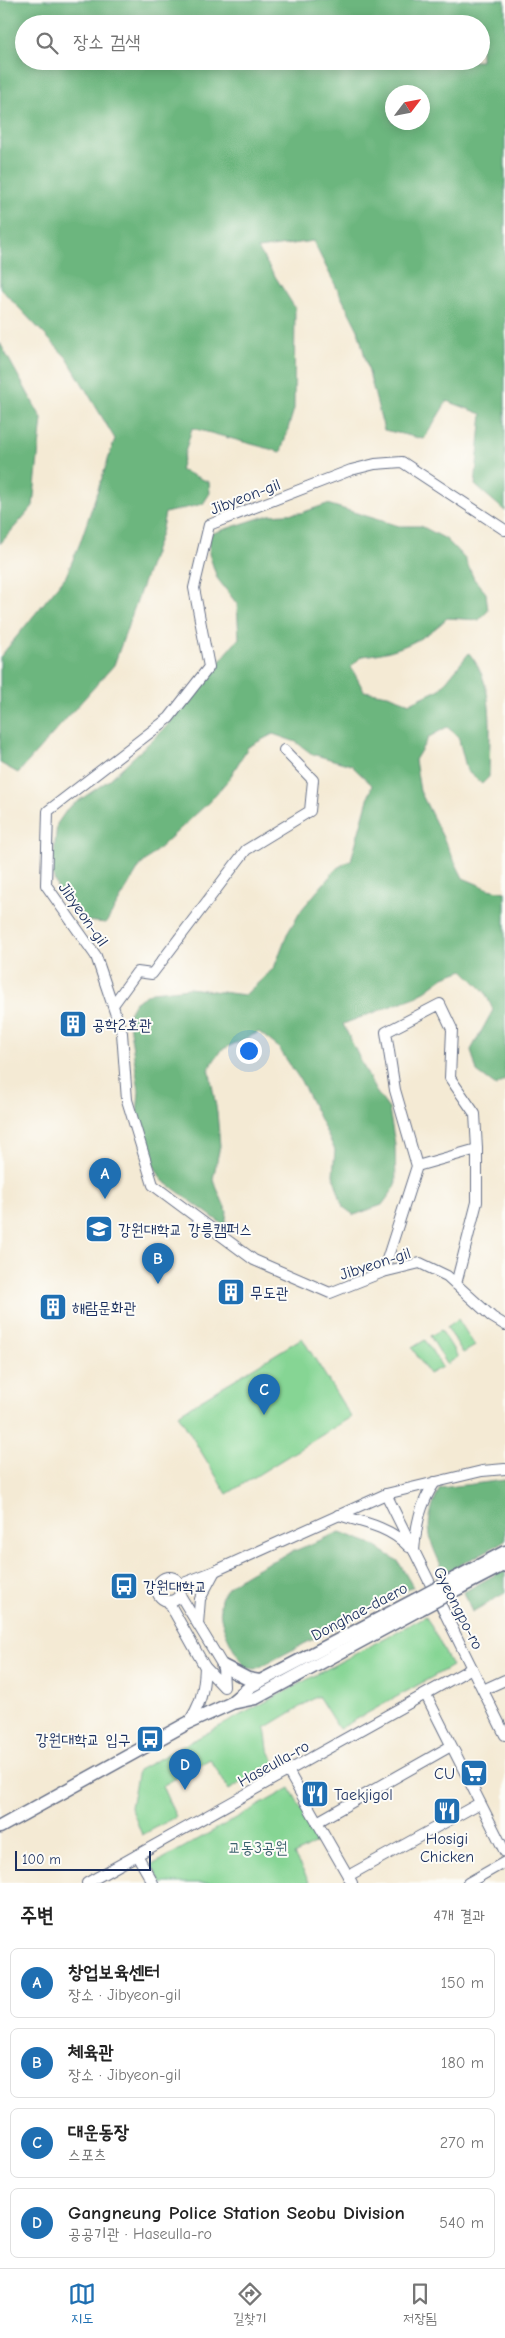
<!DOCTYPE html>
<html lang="ko">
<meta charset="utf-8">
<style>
:root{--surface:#fff;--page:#f6f6f6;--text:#222;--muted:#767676;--line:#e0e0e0;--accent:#1f6fb2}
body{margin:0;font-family:"Comic Neue","Poor Story",sans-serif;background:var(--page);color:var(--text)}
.compass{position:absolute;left:385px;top:85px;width:45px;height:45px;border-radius:50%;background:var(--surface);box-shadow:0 2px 12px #0003;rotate:58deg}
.scale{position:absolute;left:15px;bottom:12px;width:136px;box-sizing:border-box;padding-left:5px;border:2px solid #1b2f5e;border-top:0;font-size:14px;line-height:18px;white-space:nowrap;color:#1b2f5e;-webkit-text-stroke:4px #fdfcf7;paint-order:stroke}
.you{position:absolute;left:248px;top:1050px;width:18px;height:18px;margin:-12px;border:4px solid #fff;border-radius:50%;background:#1a73e8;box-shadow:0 0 0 8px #1a73e833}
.badge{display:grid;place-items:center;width:32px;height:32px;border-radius:50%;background:var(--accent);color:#fff;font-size:16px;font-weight:700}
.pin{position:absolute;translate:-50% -41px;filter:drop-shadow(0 1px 2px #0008)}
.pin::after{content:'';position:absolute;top:26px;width:18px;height:15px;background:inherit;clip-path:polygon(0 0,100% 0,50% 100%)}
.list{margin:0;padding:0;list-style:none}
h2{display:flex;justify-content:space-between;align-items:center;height:65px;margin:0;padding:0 20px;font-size:21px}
h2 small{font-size:16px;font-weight:400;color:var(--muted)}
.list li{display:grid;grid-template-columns:32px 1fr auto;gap:15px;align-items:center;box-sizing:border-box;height:70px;margin:0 10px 10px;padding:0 10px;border:1px solid var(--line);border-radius:8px}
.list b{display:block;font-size:19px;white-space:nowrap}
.list p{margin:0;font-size:16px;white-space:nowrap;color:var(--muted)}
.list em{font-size:16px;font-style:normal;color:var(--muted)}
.icon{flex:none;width:28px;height:28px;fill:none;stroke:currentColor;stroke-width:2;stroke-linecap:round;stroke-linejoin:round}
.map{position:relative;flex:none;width:505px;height:1883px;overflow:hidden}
.search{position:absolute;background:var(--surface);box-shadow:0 2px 12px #0003;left:15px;right:15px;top:15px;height:55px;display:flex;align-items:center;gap:12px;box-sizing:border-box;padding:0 18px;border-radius:28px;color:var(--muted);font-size:19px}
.sheet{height:385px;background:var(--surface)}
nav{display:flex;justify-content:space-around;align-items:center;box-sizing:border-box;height:70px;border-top:1px solid var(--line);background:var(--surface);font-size:14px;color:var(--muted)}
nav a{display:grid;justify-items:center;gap:2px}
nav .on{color:var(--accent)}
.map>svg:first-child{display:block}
</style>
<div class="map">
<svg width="505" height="1883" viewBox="0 0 505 1883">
<rect width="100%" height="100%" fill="#fdfcf7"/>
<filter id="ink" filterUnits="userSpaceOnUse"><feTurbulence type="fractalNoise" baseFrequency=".02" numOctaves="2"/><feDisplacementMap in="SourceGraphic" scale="10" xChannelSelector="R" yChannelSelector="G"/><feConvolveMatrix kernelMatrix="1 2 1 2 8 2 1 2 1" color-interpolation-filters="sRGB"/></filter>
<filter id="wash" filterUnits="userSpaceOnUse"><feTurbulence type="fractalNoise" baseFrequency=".0096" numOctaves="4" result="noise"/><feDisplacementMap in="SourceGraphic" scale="20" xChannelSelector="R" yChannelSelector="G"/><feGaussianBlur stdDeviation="1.12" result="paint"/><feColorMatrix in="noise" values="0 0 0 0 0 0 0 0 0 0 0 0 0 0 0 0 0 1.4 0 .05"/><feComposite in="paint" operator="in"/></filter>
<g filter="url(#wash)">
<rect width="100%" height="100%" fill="#f4ead4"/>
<g fill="#86d594" stroke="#508279">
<path d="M 458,1319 L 475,1346 L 463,1353 L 447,1327 Z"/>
<path d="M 441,1330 L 458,1357 L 447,1364 L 430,1336 Z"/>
<path d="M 302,1338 L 351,1417 L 227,1494 L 178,1414 Z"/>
<path d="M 425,1340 L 442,1367 L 429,1374 L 412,1348 Z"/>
<path d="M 426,1616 L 452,1666 L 339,1729 L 318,1696 L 265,1728 L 268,1749 L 275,1762 L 229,1790 L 210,1759 L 162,1786 L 176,1817 L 142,1835 L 131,1807 L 138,1770 Z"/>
<path d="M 290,1788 L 319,1841 L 294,1855 L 310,1883 L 161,1883 L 152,1865 Z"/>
</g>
<g fill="#6cb67e" stroke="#44726e" fill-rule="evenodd">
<path d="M 0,0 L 505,0 L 505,511 L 475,485 L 482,414 L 447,401 L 424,439 L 384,430 L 358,330 L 313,241 L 258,249 L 295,308 L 294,409 L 281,452 L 192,428 L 180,470 L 209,482 L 210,493 L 203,504 L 165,513 L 161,533 L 114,665 L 18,773 L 0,763 L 0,657 L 66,576 L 80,543 L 115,439 L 67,358 L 0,288 ZM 24,24 L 481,24 L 481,61 L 24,61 ZM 422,92 L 422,122 L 392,122 L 392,92 Z"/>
<path d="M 0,343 L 42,419 L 33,506 L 0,544 Z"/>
<path d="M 327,504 L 399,526 L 421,526 L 446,539 L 465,559 L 474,579 L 486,593 L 488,611 L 479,620 L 447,618 C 424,641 394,653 362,656 L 351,667 L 364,691 L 388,695 L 410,703 L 440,689 L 469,653 C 497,687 489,736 489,777 L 482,784 L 467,771 L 458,736 L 447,727 L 429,737 L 415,760 L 420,791 L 463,878 L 489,889 L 505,892 L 505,1080 L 496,1086 L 477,1072 L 471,1050 L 493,1010 L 485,992 L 463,970 L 444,977 L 418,996 L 343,1024 L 375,1090 L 389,1109 L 395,1144 L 396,1186 L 382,1205 L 354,1215 L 343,1207 L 333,1175 L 335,1150 L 301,1081 L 278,1047 L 259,1032 L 221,1050 L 209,1068 L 217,1112 L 220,1146 L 213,1179 L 227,1212 L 225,1226 L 162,1180 L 152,1162 L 137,1115 L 139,1091 L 128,1016 L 135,1002 L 152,992 L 189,988 L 245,995 L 274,968 L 287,934 L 302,909 L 337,868 L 351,860 L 372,785 L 351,765 L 312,754 L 296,742 L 273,734 L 248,747 L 229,779 L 208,803 L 140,866 L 106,923 L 86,921 L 59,893 L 52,873 L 57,824 L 68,808 L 109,780 L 165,728 L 239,638 L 237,604 L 217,578 L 209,554 L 210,534 L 269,515 L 301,513 Z"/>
<path d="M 505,1480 L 505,1541 L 445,1573 C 427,1538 423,1524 440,1488 Z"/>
<path d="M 340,1532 L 370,1543 L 398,1561 L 413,1587 L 256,1669 L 245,1668 C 234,1650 212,1616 223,1594 C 235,1572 315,1543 340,1532 Z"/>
<path d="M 505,1569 L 505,1593 L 472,1612 L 464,1592 Z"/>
</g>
</g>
<g filter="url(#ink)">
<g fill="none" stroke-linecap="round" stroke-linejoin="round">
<g stroke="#677087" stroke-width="12">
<g id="minor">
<path d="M 505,530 L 402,462 L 375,464 L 351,470 L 209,525 L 194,588 L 209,667 L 169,718 L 48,811 L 46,885 L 96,956 L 122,1033 L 127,1100 L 153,1185 L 254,1260 L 330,1293 L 383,1272 L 420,1263 L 447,1276 L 492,1317 L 505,1325"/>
<path d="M 113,1005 L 137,972 L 152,974 L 246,850 L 310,811 L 313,780 L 284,750"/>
<path d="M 417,1166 L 477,1149"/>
<path d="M 383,1272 L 417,1166 L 395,1090 L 386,1032 L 440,1004 L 452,1029 L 450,1078 L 475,1114 L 477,1149 L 477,1202 L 456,1284"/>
<path d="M 386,1494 L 505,1735"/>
<path d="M 338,1515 C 363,1522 390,1527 409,1547"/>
<path d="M 414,1551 C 416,1525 420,1504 435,1482"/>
<circle cx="169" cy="1589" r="12"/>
<path d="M 181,1584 L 215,1571 L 386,1494 L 482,1471 L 505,1469"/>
<path d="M 168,1601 L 205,1667 L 224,1687 L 223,1666 L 180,1595"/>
<path d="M 198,1624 L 200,1599 L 215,1571"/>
<path d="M 483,1690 L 505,1680"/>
<path d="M 426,1695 L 505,1852"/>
<path d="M 187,1724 C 201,1706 204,1689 205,1667"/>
<path d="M 288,1771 L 352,1883"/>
<path d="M 317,1822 L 451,1746"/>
<path d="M 137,1855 L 153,1883"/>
<path d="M 348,1876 L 480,1803"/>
<path d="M 87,1883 L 472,1668"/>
<path d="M 468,1883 L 505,1862"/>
</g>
</g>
<g stroke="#677087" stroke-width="15">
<g id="major">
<path d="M 454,1579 L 505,1552"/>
<path d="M 459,1588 L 505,1564"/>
<path d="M 223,1666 L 248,1679 L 259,1681"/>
<path d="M 233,1701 L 251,1686 L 415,1600"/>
<path d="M 0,1827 L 186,1724 L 232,1703 L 256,1698 L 420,1609"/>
</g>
</g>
<use href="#minor" stroke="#fff" stroke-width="10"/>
<use href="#major" stroke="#fff" stroke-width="12"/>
<g stroke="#677087" stroke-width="15" stroke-linecap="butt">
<g id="major-bridge">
<path d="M 415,1600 L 454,1579"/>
<path d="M 420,1609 L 459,1588"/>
</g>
</g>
<use href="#major-bridge" stroke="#fff" stroke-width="12"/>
</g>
</g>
<defs>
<g id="building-square" transform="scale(1.4375)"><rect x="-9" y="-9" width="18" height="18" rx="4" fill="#1f6fb2" stroke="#fdfcf7"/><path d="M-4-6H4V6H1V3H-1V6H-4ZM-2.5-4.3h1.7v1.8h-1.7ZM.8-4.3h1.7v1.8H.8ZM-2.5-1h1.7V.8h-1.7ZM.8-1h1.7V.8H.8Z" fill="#fff"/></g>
<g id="university-square" transform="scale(1.4375)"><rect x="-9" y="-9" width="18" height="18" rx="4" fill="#1f6fb2" stroke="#fdfcf7"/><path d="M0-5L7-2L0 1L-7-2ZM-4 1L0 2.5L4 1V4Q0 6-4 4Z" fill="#fff"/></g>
<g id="bus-square" transform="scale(1.4375)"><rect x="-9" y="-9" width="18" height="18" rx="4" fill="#1f6fb2" stroke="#fdfcf7"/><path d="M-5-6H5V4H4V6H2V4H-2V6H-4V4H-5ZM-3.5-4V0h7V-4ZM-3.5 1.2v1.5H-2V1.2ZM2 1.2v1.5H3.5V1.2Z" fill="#fff"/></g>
<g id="supermarket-square" transform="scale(1.4375)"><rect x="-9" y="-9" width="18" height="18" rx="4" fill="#1f6fb2" stroke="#fdfcf7"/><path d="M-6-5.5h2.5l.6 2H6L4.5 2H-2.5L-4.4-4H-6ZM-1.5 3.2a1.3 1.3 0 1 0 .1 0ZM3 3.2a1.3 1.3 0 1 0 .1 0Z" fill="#fff"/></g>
<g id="restaurant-square" transform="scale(1.4375)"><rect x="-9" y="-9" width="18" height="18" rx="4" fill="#1f6fb2" stroke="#fdfcf7"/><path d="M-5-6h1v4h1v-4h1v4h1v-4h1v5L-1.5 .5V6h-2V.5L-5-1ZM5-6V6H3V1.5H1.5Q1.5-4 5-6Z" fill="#fff"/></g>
</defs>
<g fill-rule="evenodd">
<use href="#building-square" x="73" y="1024"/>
<use href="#university-square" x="99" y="1229"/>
<use href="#building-square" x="231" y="1292"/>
<use href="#building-square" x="53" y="1307"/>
<use href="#bus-square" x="124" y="1586"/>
<use href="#bus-square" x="150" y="1739"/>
<use href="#supermarket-square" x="474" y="1773"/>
<use href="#restaurant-square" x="315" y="1794"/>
<use href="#restaurant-square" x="447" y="1811"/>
</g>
<g text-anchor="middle" stroke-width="4" stroke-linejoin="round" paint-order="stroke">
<g font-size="16" fill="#1b2f5e" stroke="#fdfcf7">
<text transform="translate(245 496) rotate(-21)" y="6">Jibyeon-gil</text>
<text transform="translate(84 914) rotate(55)" y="6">Jibyeon-gil</text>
<text transform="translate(375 1263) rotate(-18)" y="6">Jibyeon-gil</text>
<text transform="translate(459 1608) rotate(63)" y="6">Gyeongpo-ro</text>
<text transform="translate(359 1611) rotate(-28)" y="6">Donghae-daero</text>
<text transform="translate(273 1763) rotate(-29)" y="6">Haseulla-ro</text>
</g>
<g font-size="16" fill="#1b2f5e" stroke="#fdfcf7" text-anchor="start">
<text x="92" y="1030">공학2호관</text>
<text x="118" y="1235">강원대학교 강릉캠퍼스</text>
<text x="250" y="1298">무도관</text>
<text x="72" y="1313">해람문화관</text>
<text x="143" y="1592">강원대학교</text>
<text x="131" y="1745" text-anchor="end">강원대학교 입구</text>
<text x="455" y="1779" text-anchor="end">CU</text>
<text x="334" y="1800">Taekjigol</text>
<text x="447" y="1844" text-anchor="middle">Hosigi<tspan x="447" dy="18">Chicken</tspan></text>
</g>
<g font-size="16" fill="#3b616e" stroke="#fdfcf7">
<text x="258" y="1853">교동3공원</text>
</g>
</g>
</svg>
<svg class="compass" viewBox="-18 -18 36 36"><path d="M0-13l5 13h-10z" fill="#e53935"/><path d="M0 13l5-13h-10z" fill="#767676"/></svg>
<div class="scale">100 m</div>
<div class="you"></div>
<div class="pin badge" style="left:105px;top:1199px">A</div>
<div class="pin badge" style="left:158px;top:1284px">B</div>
<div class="pin badge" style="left:264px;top:1415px">C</div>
<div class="pin badge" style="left:185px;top:1790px">D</div>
<div class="search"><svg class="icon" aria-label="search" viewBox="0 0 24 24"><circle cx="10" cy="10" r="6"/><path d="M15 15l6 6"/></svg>장소 검색</div>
</div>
<section class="sheet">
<h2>주변<small>4개 결과</small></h2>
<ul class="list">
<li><span class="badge">A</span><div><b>창업보육센터</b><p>장소 · Jibyeon-gil</p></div><em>150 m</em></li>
<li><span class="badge">B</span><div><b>체육관</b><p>장소 · Jibyeon-gil</p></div><em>180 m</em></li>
<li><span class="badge">C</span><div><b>대운동장</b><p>스포츠</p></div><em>270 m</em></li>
<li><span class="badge">D</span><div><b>Gangneung Police Station Seobu Division</b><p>공공기관 · Haseulla-ro</p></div><em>540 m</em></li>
</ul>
</section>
<nav>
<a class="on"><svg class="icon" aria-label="map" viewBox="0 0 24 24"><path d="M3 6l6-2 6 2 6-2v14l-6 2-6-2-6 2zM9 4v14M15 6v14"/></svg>지도</a>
<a><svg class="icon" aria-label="directions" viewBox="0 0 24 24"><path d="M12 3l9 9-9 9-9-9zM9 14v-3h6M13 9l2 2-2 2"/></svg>길찾기</a>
<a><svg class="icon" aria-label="saved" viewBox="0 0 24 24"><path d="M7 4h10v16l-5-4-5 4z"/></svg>저장됨</a>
</nav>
